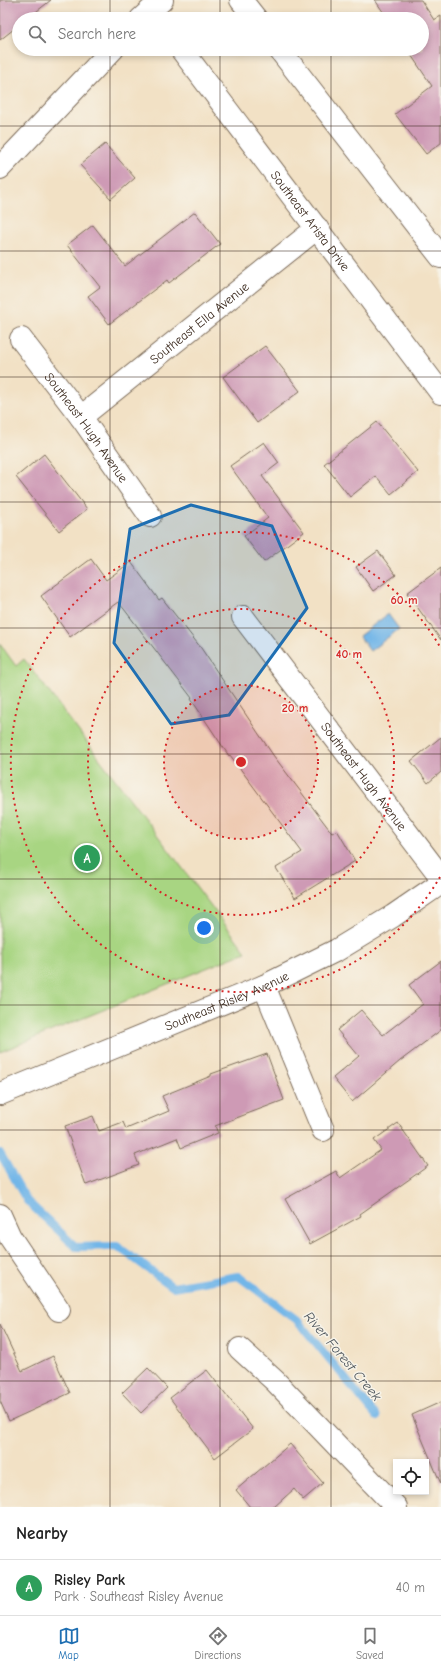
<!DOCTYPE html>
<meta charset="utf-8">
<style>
:root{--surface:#fff;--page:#f6f6f6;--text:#222;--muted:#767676;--line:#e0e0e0;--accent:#1f6fb2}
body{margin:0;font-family:"Comic Neue",sans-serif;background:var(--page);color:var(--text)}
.controls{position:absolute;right:12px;bottom:12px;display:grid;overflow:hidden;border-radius:0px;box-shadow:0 2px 6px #0003}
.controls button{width:36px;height:36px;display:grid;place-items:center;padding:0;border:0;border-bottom:1px solid var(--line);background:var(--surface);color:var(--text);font:20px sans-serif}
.you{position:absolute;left:204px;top:928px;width:14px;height:14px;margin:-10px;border:3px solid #fff;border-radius:50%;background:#1a73e8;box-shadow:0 0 0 6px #1a73e833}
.badge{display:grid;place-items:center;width:26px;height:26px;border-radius:50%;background:var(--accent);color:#fff;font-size:13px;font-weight:700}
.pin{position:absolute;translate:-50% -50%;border:2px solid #fff;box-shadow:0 1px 4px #0006}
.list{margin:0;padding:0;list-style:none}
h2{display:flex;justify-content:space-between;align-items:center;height:52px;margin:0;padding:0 16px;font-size:17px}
h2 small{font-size:13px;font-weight:400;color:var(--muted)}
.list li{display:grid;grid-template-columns:26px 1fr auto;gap:12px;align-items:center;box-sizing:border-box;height:56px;padding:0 16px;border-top:1px solid var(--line)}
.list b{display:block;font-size:15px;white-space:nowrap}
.list p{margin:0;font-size:13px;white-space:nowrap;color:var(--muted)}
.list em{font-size:13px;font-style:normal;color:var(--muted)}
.icon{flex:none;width:22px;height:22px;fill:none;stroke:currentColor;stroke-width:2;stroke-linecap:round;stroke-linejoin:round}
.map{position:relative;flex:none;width:441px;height:1507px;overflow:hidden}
.search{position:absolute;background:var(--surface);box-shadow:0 2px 6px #0003;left:12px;right:12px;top:12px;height:44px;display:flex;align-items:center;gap:10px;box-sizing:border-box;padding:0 14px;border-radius:22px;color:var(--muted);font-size:15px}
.sheet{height:108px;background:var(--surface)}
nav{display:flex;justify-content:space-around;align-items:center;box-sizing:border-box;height:56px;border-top:1px solid var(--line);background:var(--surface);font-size:11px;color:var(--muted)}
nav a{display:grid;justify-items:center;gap:2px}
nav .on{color:var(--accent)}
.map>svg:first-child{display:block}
</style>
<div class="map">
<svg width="441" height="1507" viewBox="0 0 441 1507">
<rect width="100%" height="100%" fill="#f7f3e8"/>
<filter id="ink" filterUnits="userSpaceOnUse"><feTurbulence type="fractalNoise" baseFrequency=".025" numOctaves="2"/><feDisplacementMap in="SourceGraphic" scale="8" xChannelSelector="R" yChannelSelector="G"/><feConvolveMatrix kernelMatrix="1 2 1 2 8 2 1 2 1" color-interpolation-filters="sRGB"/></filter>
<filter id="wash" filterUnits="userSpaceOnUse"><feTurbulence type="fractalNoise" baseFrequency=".012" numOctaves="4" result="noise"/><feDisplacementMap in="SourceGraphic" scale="16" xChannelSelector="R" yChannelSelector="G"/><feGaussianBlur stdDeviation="0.9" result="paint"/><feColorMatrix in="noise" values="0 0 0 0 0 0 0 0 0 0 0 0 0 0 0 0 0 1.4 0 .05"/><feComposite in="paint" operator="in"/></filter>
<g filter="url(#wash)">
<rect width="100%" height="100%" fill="#f2e1c5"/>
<path fill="#a8d582" stroke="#728050" d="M 0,644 L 16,666 L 24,659 L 246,952 L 0,1052 Z"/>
<path fill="#72b6e8" stroke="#567083" d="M 388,614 L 399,629 L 370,651 L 359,636 Z"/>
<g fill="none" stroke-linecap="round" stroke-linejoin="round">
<path stroke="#72b6e8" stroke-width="8" d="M 0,1153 L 27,1201 L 76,1247 L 117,1246 L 173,1287 L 238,1276 L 297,1320 L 377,1417"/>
</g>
<g id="blocks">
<g fill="#ce9ab5">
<path d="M 0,0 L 51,0 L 27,19 L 19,19 L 19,25 L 0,40 Z"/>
<path d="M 375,0 L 421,0 L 434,20 L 441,16 L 441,143 L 426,154 L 395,114 L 432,86 L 407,49 L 422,49 L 422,19 L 388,19 Z"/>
<path d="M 105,144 L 135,178 L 111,199 L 80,165 Z"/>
<path d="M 195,212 L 220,244 L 169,283 L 167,280 L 109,324 L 88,296 L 100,287 L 67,245 L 93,225 L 125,266 Z"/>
<path d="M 265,346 L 300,391 L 257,423 L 223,377 Z"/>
<path d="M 377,422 L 418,472 L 391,494 L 376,476 L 350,497 L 324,464 Z"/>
<path d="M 264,442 L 279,463 L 262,476 L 304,532 L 264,562 L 244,536 L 268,518 L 230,466 Z"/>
<path d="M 44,454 L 87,509 L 59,531 L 16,477 Z"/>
<path d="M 378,551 L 396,575 L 373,591 L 356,567 Z"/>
<path d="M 91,559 L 106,580 L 131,562 L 159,600 L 162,598 L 201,648 L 273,755 L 332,833 L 337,830 L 355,861 L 295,898 L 276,868 L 302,852 L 230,755 L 229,756 L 191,699 L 192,698 L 124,609 L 118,602 L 70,637 L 41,596 Z"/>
<path d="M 441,568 L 441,640 L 407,593 Z"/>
<path d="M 441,737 L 441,772 L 428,783 L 411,761 Z"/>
<path d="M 441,961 L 441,1030 L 400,1061 L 352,1102 L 333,1078 L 359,1056 L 337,1030 L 361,1010 L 383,1035 L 423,1004 L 409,985 Z"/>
<path d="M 267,1054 L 284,1100 L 215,1126 L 218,1133 L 181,1148 L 177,1138 L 135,1155 L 139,1165 L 86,1185 L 65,1126 L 93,1116 L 99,1131 L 123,1122 L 126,1129 L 169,1111 L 162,1096 L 211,1076 L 211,1074 Z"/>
<path d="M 398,1123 L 428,1166 L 360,1214 L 361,1216 L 310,1244 L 285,1199 L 336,1171 L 340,1178 L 381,1150 L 374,1140 Z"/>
<path d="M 0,1324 L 22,1371 L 53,1356 L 70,1393 L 9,1421 L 0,1401 Z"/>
<path d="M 148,1368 L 167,1388 L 141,1413 L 122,1393 Z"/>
<path d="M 207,1370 L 253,1429 L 215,1458 L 170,1398 Z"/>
<path d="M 441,1402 L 441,1484 L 412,1415 Z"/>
<path d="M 290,1444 L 323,1483 L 303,1500 L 294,1489 L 274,1507 L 250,1507 L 236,1490 Z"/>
</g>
</g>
</g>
<g filter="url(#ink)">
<use href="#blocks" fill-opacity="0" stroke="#7b6a58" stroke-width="1"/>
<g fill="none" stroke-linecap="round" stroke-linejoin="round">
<g stroke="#7b6a58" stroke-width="24">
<g id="minor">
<path d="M 241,0 L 256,19"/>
<path d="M 141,19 L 162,0"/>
<path id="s1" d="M 181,49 L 441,393"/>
<path d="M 279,49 L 441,257"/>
<path d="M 0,168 L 113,49"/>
<path id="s2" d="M 21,339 L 81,417 L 150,516"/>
<path id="s3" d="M 81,417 L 317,228"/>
<path id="s4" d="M 243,617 L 441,877"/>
<path d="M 264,986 L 323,1130"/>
<path id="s5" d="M 0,1094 L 264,986 L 337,950 L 393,916 L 441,883"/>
<path d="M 0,1215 L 10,1237 L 59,1310"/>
<path d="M 240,1349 L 275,1381 L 396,1507"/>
</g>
</g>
<use href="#minor" stroke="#fff" stroke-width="22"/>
</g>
</g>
<path fill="#1f6fb2" fill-opacity="0.2" stroke="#1f6fb2" stroke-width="3" stroke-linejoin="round" d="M 191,505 L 272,526 L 307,608 L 229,715 L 171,724 L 114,643 L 130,529 Z"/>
<path fill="none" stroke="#3b2a1e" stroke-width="1" stroke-opacity="0.55" d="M 110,0 L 110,19M 220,0 L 220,19M 331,0 L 331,19M 110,49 L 110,1507M 220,49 L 220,1507M 331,49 L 331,1507M 0,126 L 441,126M 0,251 L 441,251M 0,377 L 441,377M 0,502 L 441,502M 0,628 L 441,628M 0,754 L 441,754M 0,879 L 441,879M 0,1005 L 441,1005M 0,1130 L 441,1130M 0,1256 L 441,1256M 0,1381 L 441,1381"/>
<circle cx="241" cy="762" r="77" fill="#d62828" fill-opacity=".12"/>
<g fill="none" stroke="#d62828" stroke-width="2" stroke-dasharray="2 4">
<circle cx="241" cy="762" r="77"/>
<circle cx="241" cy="762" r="153"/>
<path d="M440 877A230 230 0 1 1 440 647"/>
</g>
<g text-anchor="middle" stroke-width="3" stroke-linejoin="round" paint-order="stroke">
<g font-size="13" fill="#3b2a1e" stroke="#f7f3e8">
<text dy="5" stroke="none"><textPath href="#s1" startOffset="215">Southeast Arista Drive</textPath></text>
<text dy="5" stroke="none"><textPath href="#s3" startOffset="151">Southeast Ella Avenue</textPath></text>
<text dy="5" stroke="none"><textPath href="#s2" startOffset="110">Southeast Hugh Avenue</textPath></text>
<text dy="5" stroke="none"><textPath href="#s4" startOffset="200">Southeast Hugh Avenue</textPath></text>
<text dy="5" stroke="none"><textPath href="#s5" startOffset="245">Southeast Risley Avenue</textPath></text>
</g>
<g font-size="14" font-style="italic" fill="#4c545b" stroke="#f7f3e8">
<text transform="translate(343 1356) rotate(50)" y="5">River Forest Creek</text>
</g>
</g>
<circle cx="241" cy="762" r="6" fill="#d62828" stroke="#f7f3e8" stroke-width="2"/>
<g font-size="12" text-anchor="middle" font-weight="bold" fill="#d62828" stroke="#f7f3e8" stroke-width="3" stroke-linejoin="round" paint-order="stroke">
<text x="404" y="604">60 m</text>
<text x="349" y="658">40 m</text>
<text x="295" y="712">20 m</text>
</g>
</svg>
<div class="controls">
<button><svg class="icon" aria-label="locate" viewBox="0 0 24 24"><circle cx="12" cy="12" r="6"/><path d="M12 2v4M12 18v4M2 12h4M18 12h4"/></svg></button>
</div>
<div class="you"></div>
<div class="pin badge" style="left:87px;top:858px;background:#2e9e5b">A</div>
<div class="search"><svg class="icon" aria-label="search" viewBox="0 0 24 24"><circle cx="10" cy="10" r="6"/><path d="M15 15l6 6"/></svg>Search here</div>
</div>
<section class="sheet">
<h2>Nearby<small></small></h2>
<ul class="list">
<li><span class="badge" style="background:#2e9e5b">A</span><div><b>Risley Park</b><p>Park · Southeast Risley Avenue</p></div><em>40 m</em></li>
</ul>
</section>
<nav>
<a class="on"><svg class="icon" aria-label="map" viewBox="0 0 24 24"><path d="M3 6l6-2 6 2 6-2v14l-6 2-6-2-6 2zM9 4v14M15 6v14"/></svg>Map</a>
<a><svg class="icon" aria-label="directions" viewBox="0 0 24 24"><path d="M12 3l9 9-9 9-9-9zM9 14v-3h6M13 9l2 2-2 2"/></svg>Directions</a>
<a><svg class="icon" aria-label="saved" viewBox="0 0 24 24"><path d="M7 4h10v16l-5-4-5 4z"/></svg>Saved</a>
</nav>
